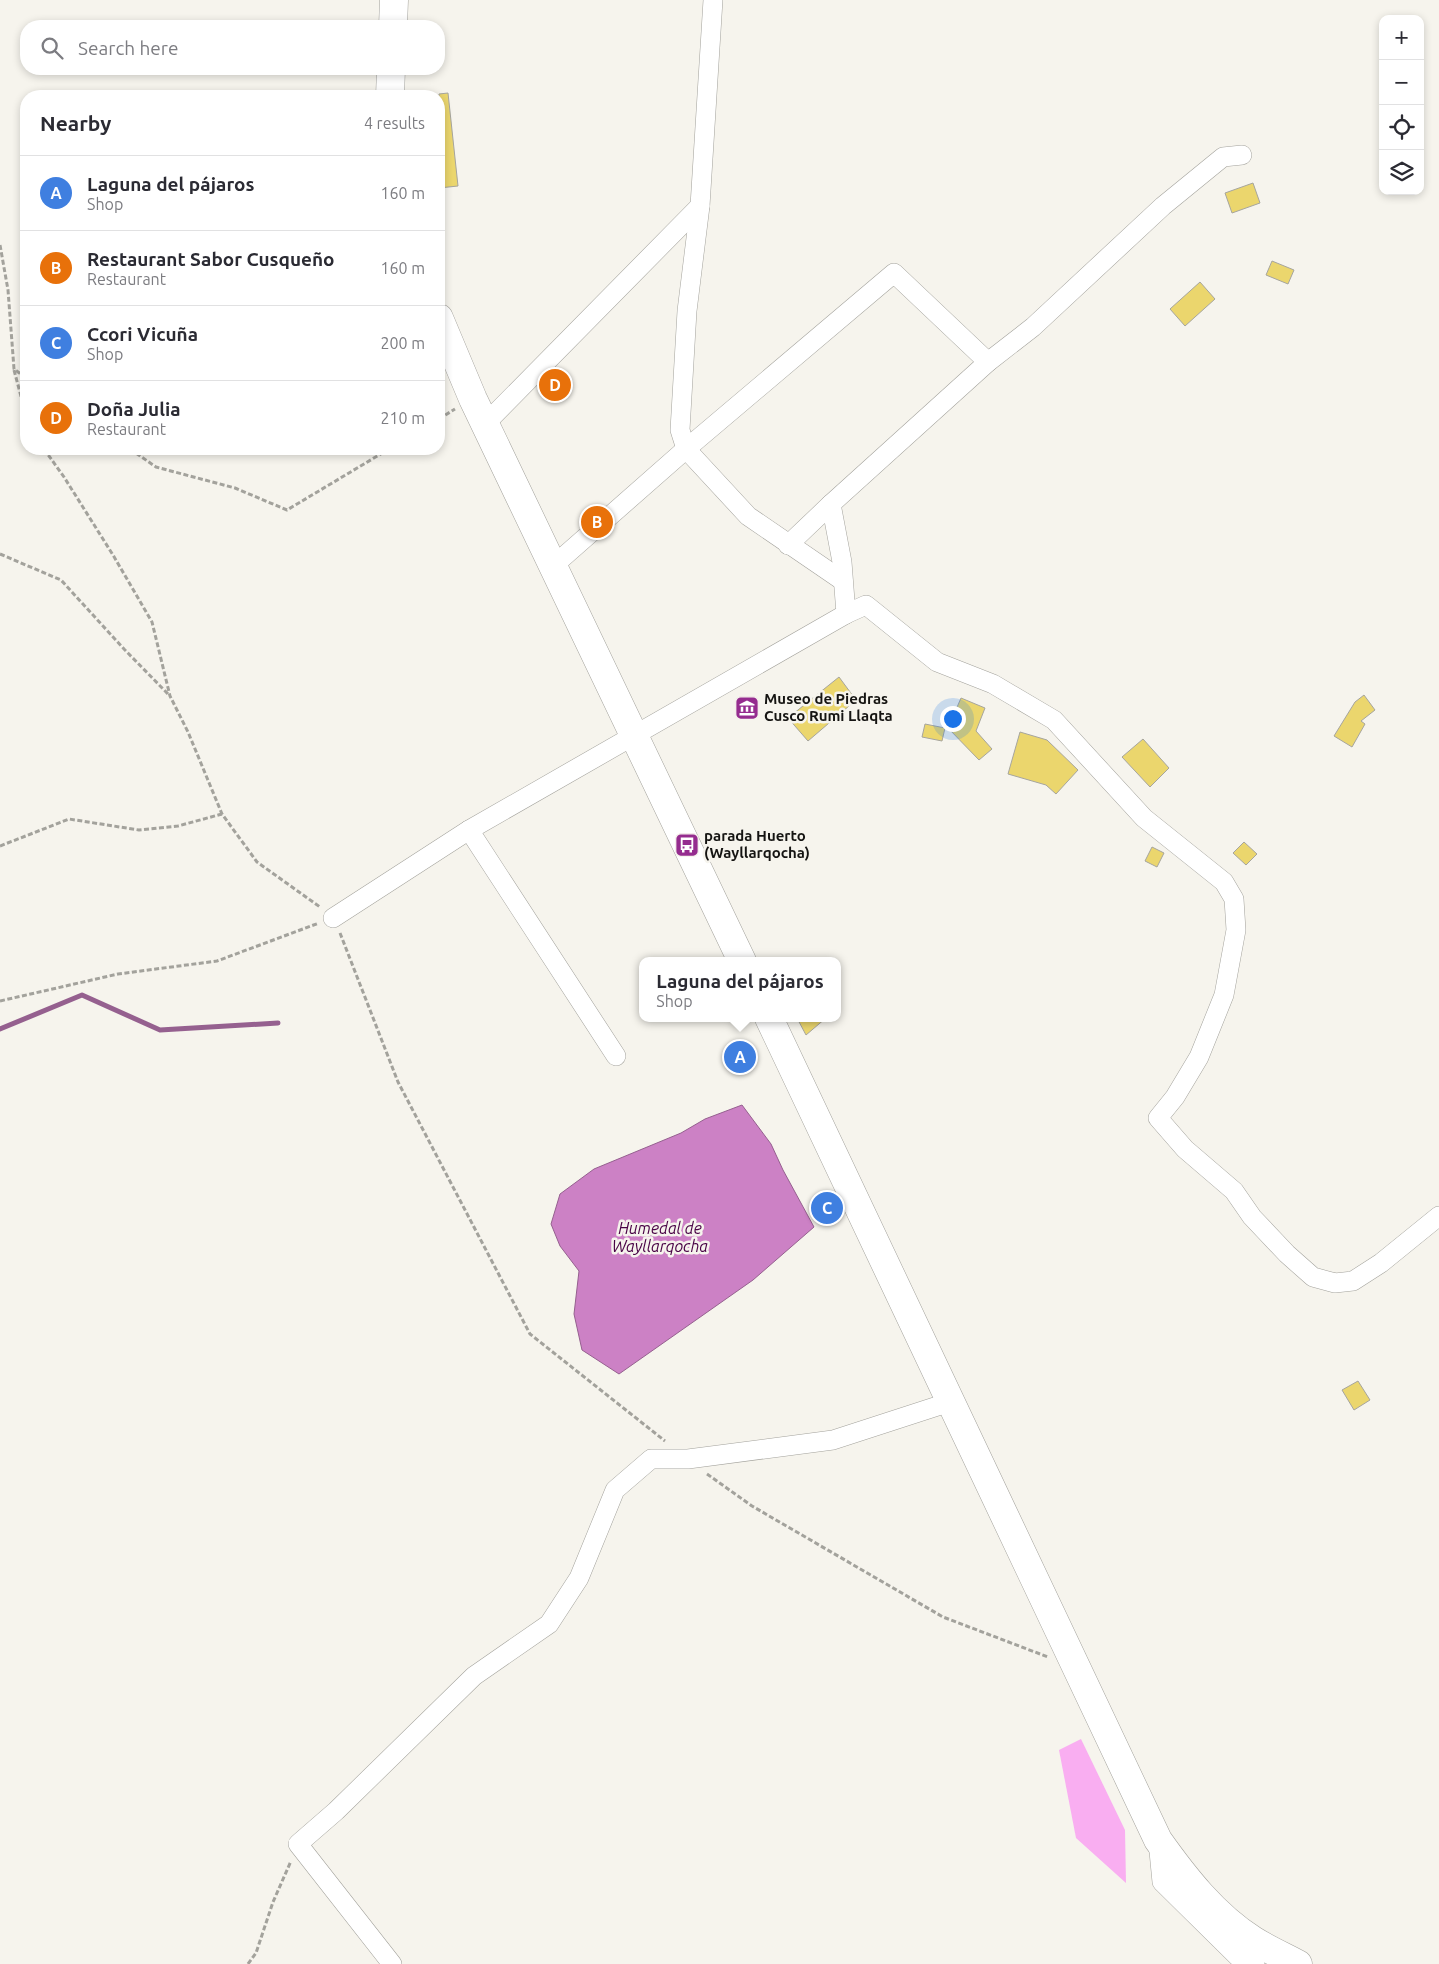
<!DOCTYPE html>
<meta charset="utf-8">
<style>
:root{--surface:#fff;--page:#f7f7f7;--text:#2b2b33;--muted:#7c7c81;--line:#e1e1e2;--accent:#d93025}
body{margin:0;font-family:Ubuntu,sans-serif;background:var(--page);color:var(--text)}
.controls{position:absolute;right:15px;top:15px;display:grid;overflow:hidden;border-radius:10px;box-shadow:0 2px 8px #0003}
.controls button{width:45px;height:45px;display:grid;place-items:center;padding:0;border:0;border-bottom:1px solid var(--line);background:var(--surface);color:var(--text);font:25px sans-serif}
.you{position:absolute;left:952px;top:718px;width:18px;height:18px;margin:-12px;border:4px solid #fff;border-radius:50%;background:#1a73e8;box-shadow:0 0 0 8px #1a73e833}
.badge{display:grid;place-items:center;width:32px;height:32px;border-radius:50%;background:var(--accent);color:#fff;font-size:16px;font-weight:700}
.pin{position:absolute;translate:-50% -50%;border:2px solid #fff;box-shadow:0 1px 5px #0006}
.popup{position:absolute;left:639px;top:957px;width:202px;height:65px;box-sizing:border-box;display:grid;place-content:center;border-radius:10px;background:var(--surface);filter:drop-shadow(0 1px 4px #0005);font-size:16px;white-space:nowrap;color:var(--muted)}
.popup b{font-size:19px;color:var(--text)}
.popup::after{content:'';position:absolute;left:50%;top:100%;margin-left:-10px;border:10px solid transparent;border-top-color:var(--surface)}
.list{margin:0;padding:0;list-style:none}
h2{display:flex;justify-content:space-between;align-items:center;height:65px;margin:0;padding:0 20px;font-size:21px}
h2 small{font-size:16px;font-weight:400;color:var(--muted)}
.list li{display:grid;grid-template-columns:32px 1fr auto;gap:15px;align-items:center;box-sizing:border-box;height:75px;padding:0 20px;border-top:1px solid var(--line)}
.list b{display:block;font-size:19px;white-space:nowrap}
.list p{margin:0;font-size:16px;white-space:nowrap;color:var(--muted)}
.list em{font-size:16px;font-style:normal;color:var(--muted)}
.icon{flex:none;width:28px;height:28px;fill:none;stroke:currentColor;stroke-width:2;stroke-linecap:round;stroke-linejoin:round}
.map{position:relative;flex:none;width:1439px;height:1964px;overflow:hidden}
.search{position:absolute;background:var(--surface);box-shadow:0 2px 8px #0003;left:20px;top:20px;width:425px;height:55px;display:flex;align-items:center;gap:12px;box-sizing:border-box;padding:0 18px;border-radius:20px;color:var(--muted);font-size:19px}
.panel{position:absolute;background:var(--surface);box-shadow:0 2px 8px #0003;left:20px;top:90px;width:425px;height:365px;border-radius:20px}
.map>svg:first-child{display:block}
</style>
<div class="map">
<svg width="1439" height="1964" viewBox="0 0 1439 1964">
<rect width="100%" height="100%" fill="#f6f4ed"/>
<path fill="#f9aef1" d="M 1081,1739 L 1125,1830 L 1126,1883 L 1076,1838 L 1059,1750 Z"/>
<path fill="#cc81c5" stroke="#95608f" d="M 742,1105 L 771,1144 L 783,1170 L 814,1227 L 753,1280 L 619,1374 L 582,1350 L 574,1314 L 579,1271 L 560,1246 L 551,1224 L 560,1194 L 594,1169 L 681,1133 L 705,1119 Z"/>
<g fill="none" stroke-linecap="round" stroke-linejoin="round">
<path stroke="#95608f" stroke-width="5" d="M 0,1029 L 82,995 L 160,1030 L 278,1023"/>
</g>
<g fill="#ebd66d" stroke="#a6a59e">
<path d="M 448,93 L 458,186 L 439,188 L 439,94 Z"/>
<path d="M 1253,183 L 1260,203 L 1232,213 L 1225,193 Z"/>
<path d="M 1272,261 L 1294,270 L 1288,284 L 1266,275 Z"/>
<path d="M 1200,282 L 1215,299 L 1185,326 L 1170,309 Z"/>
<path d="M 839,677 L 856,700 L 808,741 L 788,718 Z"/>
<path d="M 1364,695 L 1375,710 L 1361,721 L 1365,724 L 1352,747 L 1334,736 L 1355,702 Z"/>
<path d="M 961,698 L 985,708 L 976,731 L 992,749 L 979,760 L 948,728 Z"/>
<path d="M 925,724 L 945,728 L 942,741 L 922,737 Z"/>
<path d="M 1020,732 L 1047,740 L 1078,770 L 1056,794 L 1046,785 L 1008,774 Z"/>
<path d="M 1143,739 L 1169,768 L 1150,787 L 1122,757 Z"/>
<path d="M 1244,842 L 1257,854 L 1246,865 L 1233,853 Z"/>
<path d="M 1152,847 L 1164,853 L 1157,867 L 1145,861 Z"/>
<path d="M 797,1018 L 826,1018 L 806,1035 Z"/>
<path d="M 1358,1381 L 1370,1400 L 1354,1410 L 1342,1390 Z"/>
</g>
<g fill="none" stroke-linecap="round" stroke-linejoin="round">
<g stroke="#a3a29c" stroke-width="20">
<g id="minor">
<path d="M 713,0 L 700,206 L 687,311 L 680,430 L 686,449 L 748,516 L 843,581"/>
<path d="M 485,424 L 700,206"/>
<path d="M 788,545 L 831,504"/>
<path d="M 553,566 L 686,449 L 894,273 L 988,362"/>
<path d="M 846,614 L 866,605 L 937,662 L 993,684 L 1054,720 L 1144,818 L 1224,882 L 1234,899 L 1236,930 L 1224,995 L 1199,1057 L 1175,1097 L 1158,1118 L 1185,1149 L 1234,1191 L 1252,1217 L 1287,1254 L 1313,1277 L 1335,1283 L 1353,1281 L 1381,1263 L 1439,1216"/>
<path d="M 469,830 L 616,1056"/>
<path d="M 333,918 L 469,830 L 846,614 L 842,562 L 831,504 L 988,362 L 1033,327 L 1163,206 L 1223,157 L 1242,155"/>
<path d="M 1158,1841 L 1162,1882 L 1237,1956 L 1255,1964"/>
<path d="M 392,1964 L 298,1844 L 336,1811 L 474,1676 L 549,1624 L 579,1578 L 615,1490 L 651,1459 L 688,1459 L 833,1440 L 950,1402"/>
</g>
</g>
<g stroke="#a3a29c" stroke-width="29">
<g id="highway">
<path d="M 393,26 L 394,0"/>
<path d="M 390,96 L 391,69"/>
<path d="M 439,318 L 473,399 L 742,961"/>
<path d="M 769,1018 L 1158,1840 C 1185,1878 1214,1915 1253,1940 C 1267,1949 1283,1956 1298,1964"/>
</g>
</g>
<g stroke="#a3a29c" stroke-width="3" stroke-dasharray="5 2.5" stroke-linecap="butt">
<path d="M 0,245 L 8,290 L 14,369 L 26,378"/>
<path d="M 14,370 L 26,415"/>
<path d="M 439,419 L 455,409"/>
<path d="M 44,449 L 64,477 L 113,555 L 152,622 L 170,696 L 188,732 L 222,814 L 257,862 L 320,907"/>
<path d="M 130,449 L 156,467 L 235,488 L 287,510 L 389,449"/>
<path d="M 0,554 L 61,580 L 124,649 L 169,695"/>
<path d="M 0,846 L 69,819 L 139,830 L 178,826 L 222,814"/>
<path d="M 340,933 L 398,1082 L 530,1334 L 665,1441"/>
<path d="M 0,1001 L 118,974 L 217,961 L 319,923"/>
<path d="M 707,1474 L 752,1506 L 943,1617 L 1048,1657"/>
<path d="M 248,1964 L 256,1953 L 273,1902 L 291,1861"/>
</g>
<use href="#minor" stroke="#fff" stroke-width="19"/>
<use href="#highway" stroke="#fff" stroke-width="28"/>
</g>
<defs>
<g id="museum-square" transform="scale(1.25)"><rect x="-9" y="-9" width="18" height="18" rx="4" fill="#952c8f" stroke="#f6f4ed"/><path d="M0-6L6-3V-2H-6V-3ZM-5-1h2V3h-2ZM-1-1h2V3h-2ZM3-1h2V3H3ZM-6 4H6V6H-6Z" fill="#fff"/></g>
<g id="bus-square" transform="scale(1.25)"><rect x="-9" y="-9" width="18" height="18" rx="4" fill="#952c8f" stroke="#f6f4ed"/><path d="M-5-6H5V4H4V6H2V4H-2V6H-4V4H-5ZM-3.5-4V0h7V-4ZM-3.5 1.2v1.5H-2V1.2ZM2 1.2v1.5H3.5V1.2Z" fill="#fff"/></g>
</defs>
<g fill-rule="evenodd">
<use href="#museum-square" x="747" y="708"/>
<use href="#bus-square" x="687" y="845"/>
</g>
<g text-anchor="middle" stroke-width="5" stroke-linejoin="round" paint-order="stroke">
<g font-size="15" font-weight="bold" fill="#151412" stroke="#f6f4ed" text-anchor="start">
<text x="764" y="704">Museo de Piedras<tspan x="764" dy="17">Cusco Rumi Llaqta</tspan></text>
<text x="704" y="841">parada Huerto<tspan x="704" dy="17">(Wayllarqocha)</tspan></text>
</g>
<g font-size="16" font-style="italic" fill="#490346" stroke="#f6f4ed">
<text x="660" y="1234">Humedal de<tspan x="660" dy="18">Wayllarqocha</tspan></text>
</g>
</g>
</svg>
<div class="controls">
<button>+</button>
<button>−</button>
<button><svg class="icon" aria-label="locate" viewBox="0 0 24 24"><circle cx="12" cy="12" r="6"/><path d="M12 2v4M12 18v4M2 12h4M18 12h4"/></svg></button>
<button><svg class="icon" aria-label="layers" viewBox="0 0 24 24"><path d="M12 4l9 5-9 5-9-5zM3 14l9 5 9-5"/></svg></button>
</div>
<div class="you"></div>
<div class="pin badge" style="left:740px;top:1057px;background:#3f7fe0">A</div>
<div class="popup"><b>Laguna del pájaros</b>Shop</div>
<div class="pin badge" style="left:597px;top:522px;background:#e8710a">B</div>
<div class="pin badge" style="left:827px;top:1208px;background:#3f7fe0">C</div>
<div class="pin badge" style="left:555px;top:385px;background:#e8710a">D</div>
<div class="search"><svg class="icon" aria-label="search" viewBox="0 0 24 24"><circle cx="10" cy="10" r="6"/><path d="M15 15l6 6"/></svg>Search here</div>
<section class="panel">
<h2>Nearby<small>4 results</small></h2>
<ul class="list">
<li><span class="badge" style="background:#3f7fe0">A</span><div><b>Laguna del pájaros</b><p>Shop</p></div><em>160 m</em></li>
<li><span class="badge" style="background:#e8710a">B</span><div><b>Restaurant Sabor Cusqueño</b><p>Restaurant</p></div><em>160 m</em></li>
<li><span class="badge" style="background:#3f7fe0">C</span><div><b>Ccori Vicuña</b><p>Shop</p></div><em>200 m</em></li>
<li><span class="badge" style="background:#e8710a">D</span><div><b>Doña Julia</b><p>Restaurant</p></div><em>210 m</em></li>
</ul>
</section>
</div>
